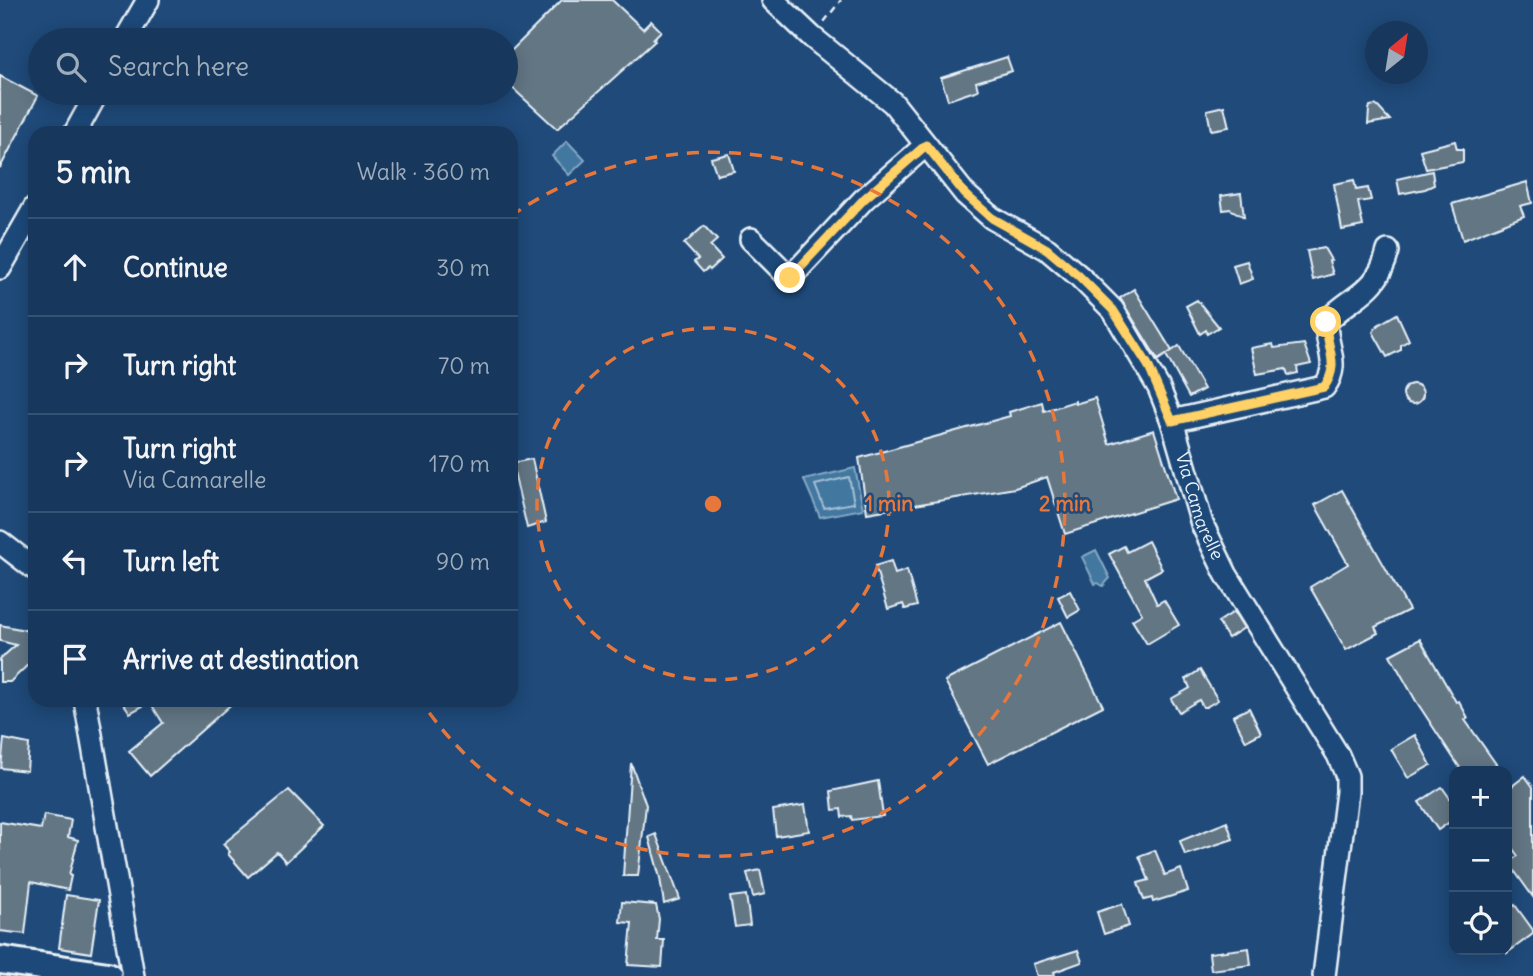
<!DOCTYPE html>
<meta charset="utf-8">
<style>
:root{--surface:#17385c;--page:#244365;--text:#f1f3f6;--muted:#9eacbb;--line:#365272}
body{margin:0;font-family:Delius,sans-serif;background:var(--page);color:var(--text)}
.controls{position:absolute;right:21px;bottom:21px;display:grid;overflow:hidden;border-radius:14px;box-shadow:0 4px 18px #0003}
.controls button{width:63px;height:63px;display:grid;place-items:center;padding:0;border:0;border-bottom:2px solid var(--line);background:var(--surface);color:var(--text);font:35px sans-serif}
.compass{position:absolute;left:1365px;top:21px;width:63px;height:63px;border-radius:50%;background:var(--surface);box-shadow:0 4px 18px #0003;rotate:30deg}
.stop{position:absolute;width:21px;height:21px;margin:-16px;border:5px solid #ffd166;border-radius:50%;background:#fff}
.stop.end{background:#ffd166;border-color:#fff;box-shadow:0 2px 7px #0008}
.list{margin:0;padding:0;list-style:none}
h2{display:flex;justify-content:space-between;align-items:center;height:91px;margin:0;padding:0 28px;font-size:30px}
h2 small{font-size:23px;font-weight:400;color:var(--muted)}
.list li{display:grid;grid-template-columns:46px 1fr auto;gap:21px;align-items:center;box-sizing:border-box;height:98px;padding:0 28px;border-top:2px solid var(--line)}
.list b{display:block;font-size:26px;white-space:nowrap}
.list p{margin:0;font-size:23px;white-space:nowrap;color:var(--muted)}
.list em{font-size:23px;font-style:normal;color:var(--muted)}
.icon{flex:none;width:38px;height:38px;fill:none;stroke:currentColor;stroke-width:2;stroke-linecap:round;stroke-linejoin:round}
.map{position:relative;flex:none;width:1533px;height:976px;overflow:hidden}
.search{position:absolute;background:var(--surface);box-shadow:0 4px 18px #0003;left:28px;top:28px;width:490px;height:77px;display:flex;align-items:center;gap:18px;box-sizing:border-box;padding:0 24px;border-radius:38px;color:var(--muted);font-size:26px}
.panel{position:absolute;background:var(--surface);box-shadow:0 4px 18px #0003;left:28px;top:126px;width:490px;height:581px;border-radius:21px}
.map>svg:first-child{display:block}
</style>
<div class="map">
<svg width="1533" height="976" viewBox="0 0 1533 976">
<rect width="100%" height="100%" fill="#1f4a7a"/>
<filter id="ink" filterUnits="userSpaceOnUse"><feTurbulence type="fractalNoise" baseFrequency=".0143" numOctaves="2"/><feDisplacementMap in="SourceGraphic" scale="14" xChannelSelector="R" yChannelSelector="G"/><feConvolveMatrix kernelMatrix="1 2 1 2 8 2 1 2 1" color-interpolation-filters="sRGB"/></filter>
<g filter="url(#ink)">
<g fill="#4377a0" stroke="#85a8c3" stroke-width="2">
<path d="M 567,141 L 585,160 L 569,175 L 552,156 Z"/>
<path d="M 855,468 L 863,509 L 820,517 L 804,480 Z"/>
<path d="M 1096,550 L 1110,578 L 1103,586 L 1098,583 L 1095,584 L 1082,557 Z"/>
</g>
<g fill="none" stroke-linecap="round" stroke-linejoin="round">
<path stroke="#a6c0d5" stroke-width="2" d="M 849,477 L 854,503 L 824,508 L 815,485 Z"/>
</g>
<g fill="#637684" stroke="#e8f1f8" stroke-width="2">
<path d="M 562,0 L 612,0 L 643,29 L 651,21 L 661,31 L 653,39 L 655,41 L 557,129 L 506,82 L 506,56 Z"/>
<path d="M 1007,57 L 1012,71 L 976,82 L 978,90 L 948,100 L 941,78 Z"/>
<path d="M 0,76 L 38,96 L 0,168 Z"/>
<path d="M 1375,105 L 1378,107 L 1390,120 L 1368,124 L 1369,110 L 1370,106 Z"/>
<path d="M 1224,106 L 1229,127 L 1211,130 L 1207,110 Z"/>
<path d="M 1455,141 L 1457,149 L 1463,149 L 1463,162 L 1426,169 L 1420,150 Z"/>
<path d="M 729,154 L 734,171 L 717,175 L 711,158 Z"/>
<path d="M 1432,171 L 1434,185 L 1425,189 L 1400,194 L 1397,179 Z"/>
<path d="M 1354,180 L 1356,190 L 1368,188 L 1371,200 L 1358,202 L 1363,226 L 1342,230 L 1334,184 Z"/>
<path d="M 1527,182 L 1532,203 L 1520,206 L 1524,216 L 1463,240 L 1452,204 Z"/>
<path d="M 1241,193 L 1244,217 L 1230,209 L 1223,210 L 1221,196 Z"/>
<path d="M 704,226 L 717,240 L 710,246 L 722,259 L 710,270 L 708,268 L 703,272 L 694,262 L 698,259 L 684,244 Z"/>
<path d="M 1324,248 L 1331,260 L 1329,261 L 1333,274 L 1313,280 L 1307,251 Z"/>
<path d="M 1247,261 L 1253,279 L 1239,284 L 1233,265 Z"/>
<path d="M 1134,289 L 1172,351 L 1158,360 L 1120,298 Z"/>
<path d="M 1197,300 L 1219,327 L 1207,334 L 1206,330 L 1200,334 L 1186,306 Z"/>
<path d="M 1397,314 L 1409,340 L 1401,345 L 1401,350 L 1387,357 L 1373,332 L 1378,325 Z"/>
<path d="M 1273,344 L 1274,348 L 1304,344 L 1311,364 L 1297,367 L 1298,373 L 1288,375 L 1286,369 L 1257,374 L 1251,348 Z"/>
<path d="M 1179,346 L 1204,389 L 1189,397 L 1166,355 Z"/>
<circle cx="1413" cy="394" r="10"/>
<path d="M 1095,398 L 1109,444 L 1154,430 L 1176,499 L 1065,534 L 1047,477 L 1015,488 L 867,513 L 859,458 L 1010,416 L 1009,412 L 1042,402 L 1044,411 L 1075,401 L 1075,404 Z"/>
<path d="M 532,459 L 546,522 L 527,528 L 512,463 Z"/>
<path d="M 1342,490 L 1409,610 L 1375,627 L 1378,633 L 1346,650 L 1310,587 L 1348,564 L 1315,505 Z"/>
<path d="M 1148,541 L 1162,569 L 1145,578 L 1157,604 L 1164,600 L 1179,625 L 1147,644 L 1132,620 L 1142,614 L 1109,554 L 1124,546 L 1127,552 Z"/>
<path d="M 891,561 L 895,574 L 907,570 L 917,606 L 905,609 L 903,604 L 888,609 L 875,566 Z"/>
<path d="M 1070,591 L 1080,610 L 1068,617 L 1058,597 Z"/>
<path d="M 1234,612 L 1244,628 L 1228,638 L 1218,622 Z"/>
<path d="M 1061,622 L 1103,706 L 988,764 L 945,681 Z"/>
<path d="M 0,625 L 25,630 L 35,640 L 35,658 L 10,682 L 0,682 L 0,659 L 16,645 L 0,641 Z"/>
<path d="M 1420,639 L 1456,702 L 1459,701 L 1468,718 L 1465,720 L 1501,771 L 1462,771 L 1416,701 L 1390,655 Z"/>
<path d="M 1200,670 L 1218,700 L 1206,707 L 1203,707 L 1199,700 L 1179,712 L 1171,699 L 1190,688 L 1186,679 Z"/>
<path d="M 131,700 L 236,700 L 150,776 L 129,751 L 163,723 L 150,702 L 130,713 L 124,704 Z"/>
<path d="M 1249,708 L 1261,733 L 1246,741 L 1233,716 Z"/>
<path d="M 1415,735 L 1431,765 L 1408,778 L 1391,749 Z"/>
<path d="M 4,739 L 29,744 L 27,771 L 1,768 Z"/>
<path d="M 631,763 L 646,805 L 638,876 L 623,876 Z"/>
<path d="M 1525,776 L 1533,787 L 1533,897 L 1508,862 L 1518,856 L 1507,841 L 1507,790 Z"/>
<path d="M 878,781 L 883,816 L 852,820 L 851,816 L 842,817 L 841,809 L 833,810 L 831,791 Z"/>
<path d="M 1442,787 L 1454,804 L 1454,819 L 1438,830 L 1419,802 Z"/>
<path d="M 289,790 L 324,826 L 286,862 L 277,852 L 248,877 L 228,854 L 230,852 L 223,844 Z"/>
<path d="M 805,805 L 809,831 L 776,836 L 773,810 Z"/>
<path d="M 44,815 L 71,820 L 68,837 L 78,840 L 69,875 L 71,876 L 68,890 L 31,882 L 25,934 L 0,931 L 0,822 L 41,829 Z"/>
<path d="M 1227,822 L 1233,839 L 1185,855 L 1180,841 Z"/>
<path d="M 656,834 L 680,899 L 664,904 L 660,878 L 649,837 Z"/>
<path d="M 1155,850 L 1165,875 L 1181,869 L 1188,891 L 1153,902 L 1152,898 L 1144,900 L 1138,883 L 1149,880 L 1139,856 Z"/>
<path d="M 760,870 L 765,894 L 753,897 L 747,873 Z"/>
<path d="M 66,895 L 99,900 L 91,953 L 59,948 Z"/>
<path d="M 746,895 L 750,925 L 735,927 L 730,897 Z"/>
<path d="M 622,902 L 656,905 L 659,919 L 657,940 L 664,940 L 662,967 L 628,965 L 632,923 L 620,922 Z"/>
<path d="M 1122,904 L 1129,926 L 1104,934 L 1097,912 Z"/>
<path d="M 1515,905 L 1533,930 L 1533,934 L 1507,953 L 1507,911 Z"/>
<path d="M 1249,948 L 1251,965 L 1211,970 L 1209,953 Z"/>
<path d="M 1078,950 L 1082,962 L 1054,972 L 1055,976 L 1037,976 L 1033,964 Z"/>
</g>
<g fill="none" stroke-linecap="round" stroke-linejoin="round">
<g stroke="#e8f1f8" stroke-width="26">
<g id="minor">
<path id="s1" d="M 773,0 L 812,37 L 893,103 L 965,194 L 992,218 L 1047,249 L 1079,276 L 1113,310 L 1159,388 L 1172,421 L 1202,524 L 1226,574 L 1338,755 L 1347,776 L 1347,792 L 1324,976"/>
<path d="M 125,40 L 148,0"/>
<path d="M 75,133 L 97,93"/>
<path d="M 751,239 L 790,278 L 864,199 L 926,145"/>
<path d="M 0,268 L 35,207"/>
<path d="M 1172,421 L 1324,387 C 1341,365 1326,348 1326,322 C 1353,294 1377,294 1388,251"/>
<path d="M 0,542 L 35,569"/>
<path d="M 85,700 L 133,976"/>
</g>
</g>
<g stroke="#e8f1f8" stroke-width="32">
<path id="major" d="M 0,960 L 108,976"/>
</g>
<path stroke="#e8f1f8" stroke-width="2.5" stroke-dasharray="7 5" stroke-linecap="butt" d="M 824,22 L 841,0"/>
<use href="#minor" stroke="#1f4a7a" stroke-width="21"/>
<use href="#major" stroke="#1f4a7a" stroke-width="26"/>
</g>
</g>
<g fill="none" stroke-linecap="round" stroke-linejoin="round" filter="url(#ink)">
<path stroke="#ffd166" stroke-width="9" d="M 790,278 L 864,199 L 926,145 L 965,194 L 992,218 L 1047,249 L 1079,276 L 1113,310 L 1148,365 L 1172,421 L 1324,387 C 1341,364 1326,348 1326,322"/>
</g>
<g fill="none" stroke="#e8773b" stroke-width="3.5" stroke-dasharray="12 9">
<circle cx="713" cy="504" r="176"/>
<path d="M511 216A352 352 0 1 1 421 701"/>
</g>
<g text-anchor="middle" stroke-width="5" stroke-linejoin="round" paint-order="stroke">
<g font-size="18" fill="#e8f1f8" stroke="#1f4a7a">
<text dy="6" stroke="none"><textPath href="#s1" startOffset="679">Via Camarelle</textPath></text>
</g>
</g>
<circle cx="713" cy="504" r="10" fill="#e8773b" stroke="#1f4a7a" stroke-width="3.5"/>
<g font-size="21" text-anchor="middle" font-weight="bold" fill="#e8773b" stroke="#1f4a7a" stroke-width="5" stroke-linejoin="round" paint-order="stroke">
<text x="889" y="511">1 min</text>
<text x="1065" y="511">2 min</text>
</g>
</svg>
<div class="controls">
<button>+</button>
<button>−</button>
<button><svg class="icon" aria-label="locate" viewBox="0 0 24 24"><circle cx="12" cy="12" r="6"/><path d="M12 2v4M12 18v4M2 12h4M18 12h4"/></svg></button>
</div>
<svg class="compass" viewBox="-18 -18 36 36"><path d="M0-13l5 13h-10z" fill="#e53935"/><path d="M0 13l5-13h-10z" fill="#9eacbb"/></svg>
<div class="stop" style="left:1326px;top:322px"></div>
<div class="stop end" style="left:790px;top:278px"></div>
<div class="search"><svg class="icon" aria-label="search" viewBox="0 0 24 24"><circle cx="10" cy="10" r="6"/><path d="M15 15l6 6"/></svg>Search here</div>
<section class="panel">
<h2>5 min<small>Walk · 360 m</small></h2>
<ul class="list">
<li><svg class="icon" aria-label="ahead" viewBox="0 0 24 24"><path d="M12 20V5M6 11l6-6 6 6"/></svg><div><b>Continue</b></div><em>30 m</em></li>
<li><svg class="icon" aria-label="right" viewBox="0 0 24 24"><path d="M7 20v-9h11M14 6l5 5-5 5"/></svg><div><b>Turn right</b></div><em>70 m</em></li>
<li><svg class="icon" aria-label="right" viewBox="0 0 24 24"><path d="M7 20v-9h11M14 6l5 5-5 5"/></svg><div><b>Turn right</b><p>Via Camarelle</p></div><em>170 m</em></li>
<li><svg class="icon" aria-label="left" viewBox="0 0 24 24"><path d="M17 20v-9H6M10 6l-5 5 5 5"/></svg><div><b>Turn left</b></div><em>90 m</em></li>
<li><svg class="icon" aria-label="arrive" viewBox="0 0 24 24"><path d="M6 21V4h12l-3 4 3 4H6"/></svg><div><b>Arrive at destination</b></div></li>
</ul>
</section>
</div>
